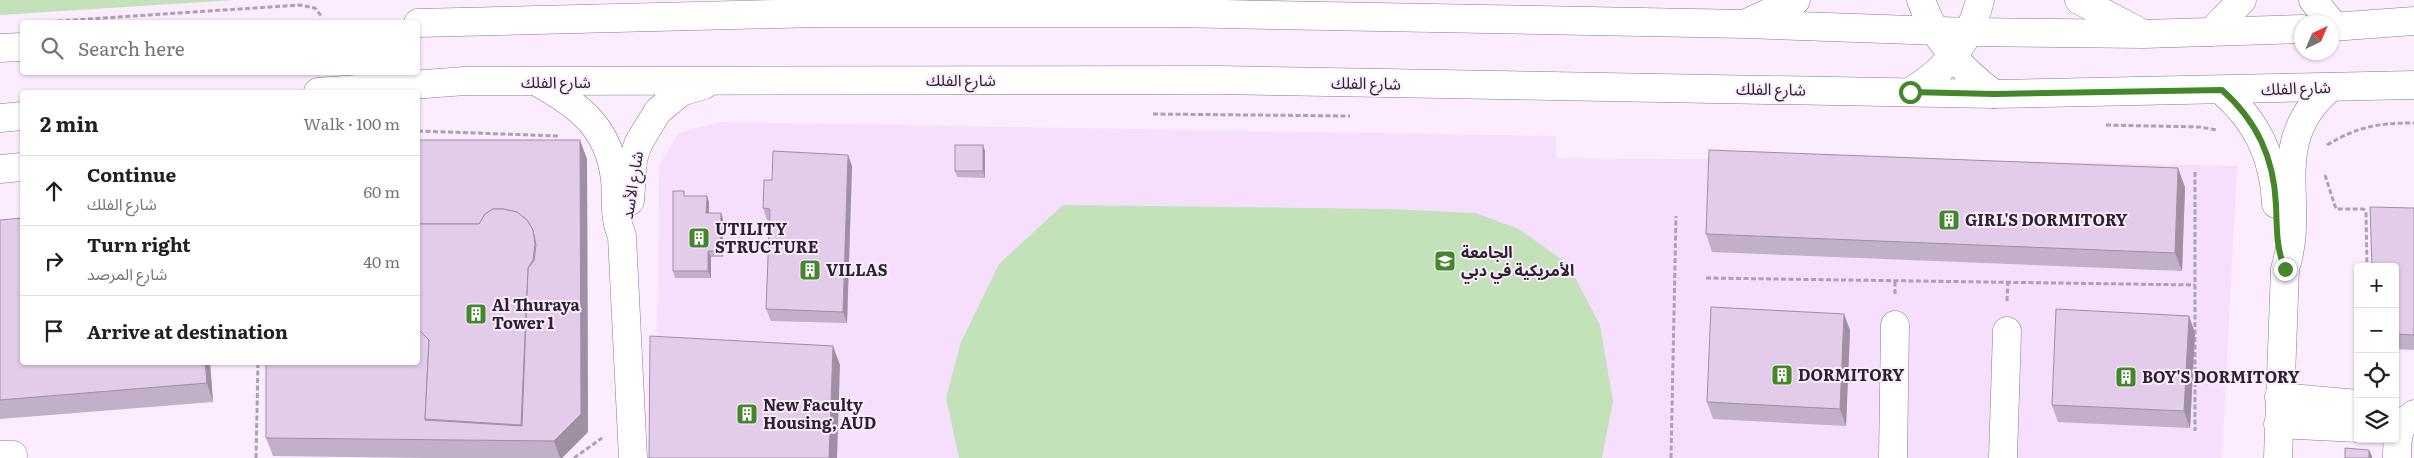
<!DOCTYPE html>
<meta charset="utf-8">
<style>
:root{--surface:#fff;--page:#f6f6f6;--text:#202124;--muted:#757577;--line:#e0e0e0}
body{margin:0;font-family:Literata,"Noto Sans Arabic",serif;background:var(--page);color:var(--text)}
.controls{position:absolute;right:15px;bottom:15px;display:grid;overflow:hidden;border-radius:5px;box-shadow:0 1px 4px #0004}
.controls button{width:45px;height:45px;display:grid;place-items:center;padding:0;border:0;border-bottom:1px solid var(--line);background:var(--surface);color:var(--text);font:25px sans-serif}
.compass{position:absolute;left:2294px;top:15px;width:45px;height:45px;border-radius:50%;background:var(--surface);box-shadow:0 1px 4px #0004;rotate:44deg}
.stop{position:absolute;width:15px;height:15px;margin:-11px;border:4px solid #44872a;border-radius:50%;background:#fff}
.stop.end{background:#44872a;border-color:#fff;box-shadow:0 1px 5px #0008}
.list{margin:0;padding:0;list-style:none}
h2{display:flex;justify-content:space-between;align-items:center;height:65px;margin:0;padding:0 20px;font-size:21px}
h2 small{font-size:16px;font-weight:400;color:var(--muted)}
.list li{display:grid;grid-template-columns:32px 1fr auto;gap:15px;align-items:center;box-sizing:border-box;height:70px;padding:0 20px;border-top:1px solid var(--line)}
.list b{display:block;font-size:19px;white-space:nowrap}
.list p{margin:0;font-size:16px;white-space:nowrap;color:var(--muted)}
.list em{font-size:16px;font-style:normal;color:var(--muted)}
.icon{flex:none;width:28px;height:28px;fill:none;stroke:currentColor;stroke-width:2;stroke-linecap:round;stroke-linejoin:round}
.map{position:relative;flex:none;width:2414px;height:458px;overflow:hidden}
.search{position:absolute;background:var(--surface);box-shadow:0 1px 4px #0004;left:20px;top:20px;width:400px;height:55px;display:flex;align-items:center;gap:12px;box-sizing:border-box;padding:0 18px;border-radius:5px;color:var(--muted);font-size:19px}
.panel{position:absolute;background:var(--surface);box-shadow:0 1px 4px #0004;left:20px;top:90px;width:400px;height:275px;border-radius:5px}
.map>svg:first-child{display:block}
</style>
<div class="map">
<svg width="2414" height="458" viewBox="0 0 2414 458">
<rect width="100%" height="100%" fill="#fbedff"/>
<path fill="#f5dffc" d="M 721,122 L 1556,136 L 1556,158 L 2058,162 L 2237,166 L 2222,458 L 656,458 L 659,166 L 678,133 Z"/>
<g fill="#c3e2ba">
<path d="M 0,0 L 235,0 L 0,15 Z"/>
<path d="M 1063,205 L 1392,209 L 1475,213 L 1519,229 L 1568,264 L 1600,325 L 1613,401 L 1602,458 L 959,458 L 946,398 L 961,342 L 999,264 Z"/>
</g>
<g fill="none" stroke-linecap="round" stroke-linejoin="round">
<g stroke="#8c7893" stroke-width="29">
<g id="minor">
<path d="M 1921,0 C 1935,40 1960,69 1994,94"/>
<path d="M 2079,0 L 2138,31"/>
<path d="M 2313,0 L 2335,27"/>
<path d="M 1749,22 L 1796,0"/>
<path d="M 418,23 L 817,13 L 1172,13 L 1746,24 L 1969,32 L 2144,34 L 2302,29"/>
<path d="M 2332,27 L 2414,21"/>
<path d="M 2211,32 L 2242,0"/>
<path d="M 0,48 L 22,47"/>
<path d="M 539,83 C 580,106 609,128 615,179 C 617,199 613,216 622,236 L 633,458"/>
<path d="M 2221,90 C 2257,121 2274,157 2276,204"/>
<path d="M 318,92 L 465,81 L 1219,80 L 1994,94 L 2414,85"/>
<path d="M 1910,92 C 1946,70 1970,42 1980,0"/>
<path d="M 0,118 L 22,116"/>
<path d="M 0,169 L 22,167"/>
<path d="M 630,201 L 633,159 L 639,142 L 658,111 L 681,92 L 704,85"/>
<path d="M 2279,397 L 2358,404"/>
<path d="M 2278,424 L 2358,428"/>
<path d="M 0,455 L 13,455"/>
<path d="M 1893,458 L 1895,325"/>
<path d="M 2003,458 L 2007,331"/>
<path d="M 2278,458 L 2285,269 C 2307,202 2265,142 2331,87"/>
<path d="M 2397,458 C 2397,438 2397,426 2414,414"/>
</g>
</g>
<g stroke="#ada1b1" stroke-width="3" stroke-dasharray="5 2.5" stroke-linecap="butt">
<path d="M 43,22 L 300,5 L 315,8 L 322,17"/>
<path d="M 1153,114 L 1350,116"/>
<path d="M 2106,125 L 2200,127 L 2217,130"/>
<path d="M 418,131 L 560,136"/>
<path d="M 2327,145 C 2359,126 2378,123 2414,123"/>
<path d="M 2195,172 L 2195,431"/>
<path d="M 2325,175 L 2336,209 L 2363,209 L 2366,211 L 2367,267"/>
<path d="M 1706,278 L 2195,285"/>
<path d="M 1895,294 L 1895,280"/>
<path d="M 2007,301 L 2008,281"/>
<path d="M 256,458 L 258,362"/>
<path d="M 574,458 L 602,438"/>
<path d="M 1671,458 L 1676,216"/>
</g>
<use href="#minor" stroke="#fff" stroke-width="28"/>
</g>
<g fill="#c2afc8">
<path d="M 985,151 L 985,178 L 957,177 L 955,171 Z"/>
<path d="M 587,159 L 588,432 L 562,458 L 424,458 L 273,456 L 266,438 Z"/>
<path d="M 852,166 L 847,323 L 771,321 L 766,309 L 769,220 L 767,220 L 763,208 L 772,180 Z"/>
<path d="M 2185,187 L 2182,271 L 1712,252 L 1706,234 Z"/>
<path d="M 686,196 L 709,202 L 709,213 L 723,219 L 723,257 L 711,257 L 711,278 L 675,278 L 673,271 Z"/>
<path d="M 2414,208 L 2414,350 L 2395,349 L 2395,267 Z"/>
<path d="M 0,220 L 22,362 L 210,362 L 213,402 L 0,419 Z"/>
<path d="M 1850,330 L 1846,426 L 1713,419 L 1707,402 Z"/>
<path d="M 2195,333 L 2190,428 L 2058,422 L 2052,405 Z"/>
</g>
<g fill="#9e8fa3">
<path d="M 580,140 L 587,159 L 588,432 L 562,458 L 560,458 L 554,441 Z"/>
<path d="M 983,145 L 985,151 L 985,178 L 983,171 Z"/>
<path d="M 848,155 L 852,166 L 847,323 L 843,312 Z"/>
<path d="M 2178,168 L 2185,187 L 2182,271 L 2175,253 Z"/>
<path d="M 707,196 L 709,202 L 709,219 L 706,213 Z"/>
<path d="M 721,213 L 723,219 L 723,257 L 720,251 Z"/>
<path d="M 708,251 L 711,257 L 711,278 L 708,271 Z"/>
<path d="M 1844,314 L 1850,330 L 1846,426 L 1840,409 Z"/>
<path d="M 2189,316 L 2195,333 L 2190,428 L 2184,411 Z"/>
<path d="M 833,346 L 840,365 L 837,458 L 829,458 Z"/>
<path d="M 205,362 L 210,362 L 213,402 L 207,383 Z"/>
<path d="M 2369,450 L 2372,456 L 2372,458 L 2369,458 Z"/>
</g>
<g fill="#e2cce9" stroke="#9e8fa3">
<path d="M 418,140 L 580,140 L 581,414 L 554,441 L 266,438 L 266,362 L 418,362 L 418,329 L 429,340 L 425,420 L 522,426 L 528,268 L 534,261 L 536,245 L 533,230 L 527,220 L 517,212 L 503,209 L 493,209 L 485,214 L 479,224 L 418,224 Z"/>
<rect x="955" y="145" width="28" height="26"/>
<path d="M 1709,150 L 2178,168 L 2175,253 L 1706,234 Z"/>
<path d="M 773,151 L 848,155 L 843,312 L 766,309 L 770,209 L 763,208 L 764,180 L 772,180 Z"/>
<path d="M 673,191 L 684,191 L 684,196 L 707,196 L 706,213 L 721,213 L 720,251 L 708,251 L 708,271 L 673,271 Z"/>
<path d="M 2370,207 L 2414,208 L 2414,335 L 2395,334 L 2395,267 L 2372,267 Z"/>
<path d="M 493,209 L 503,209 L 517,212 L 527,220 L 533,230 L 535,244 L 533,260 L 528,268 L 521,425 L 425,419 L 429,340 L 418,329 L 418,224 L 479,224 L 485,214 Z"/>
<path d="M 22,218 L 22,362 L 205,362 L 207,383 L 0,400 L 0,220 Z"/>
<path d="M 1711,307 L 1844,314 L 1840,409 L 1707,402 Z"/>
<path d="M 2056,309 L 2189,316 L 2184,411 L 2052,405 Z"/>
<path d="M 650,336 L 833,346 L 829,458 L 649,458 Z"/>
<path d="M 2345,448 L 2369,450 L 2369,458 L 2345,458 Z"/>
</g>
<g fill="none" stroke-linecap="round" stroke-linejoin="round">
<path stroke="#44872a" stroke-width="6" d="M 1910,92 L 1994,94 L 2222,90 C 2257,121 2274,158 2276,205 C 2277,228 2276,248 2285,269"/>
</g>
<defs>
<g id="building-square" transform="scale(1.125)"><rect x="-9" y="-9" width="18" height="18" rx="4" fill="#44872a" stroke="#fbedff"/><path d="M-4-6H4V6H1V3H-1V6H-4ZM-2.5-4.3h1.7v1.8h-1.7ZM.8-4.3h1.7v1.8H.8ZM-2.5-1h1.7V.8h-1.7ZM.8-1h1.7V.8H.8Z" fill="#fff"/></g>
<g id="university-square" transform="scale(1.125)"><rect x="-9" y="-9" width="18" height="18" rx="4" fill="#44872a" stroke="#fbedff"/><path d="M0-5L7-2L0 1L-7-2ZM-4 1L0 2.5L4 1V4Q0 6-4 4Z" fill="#fff"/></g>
</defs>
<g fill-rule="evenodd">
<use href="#building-square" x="1949" y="220"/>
<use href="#building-square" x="699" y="238"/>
<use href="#university-square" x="1445" y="261"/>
<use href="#building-square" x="810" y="270"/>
<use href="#building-square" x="476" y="314"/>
<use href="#building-square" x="1782" y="375"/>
<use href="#building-square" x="2126" y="377"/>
<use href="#building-square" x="747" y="414"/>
</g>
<g text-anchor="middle" stroke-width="4" stroke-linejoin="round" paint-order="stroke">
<g font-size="16" fill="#2b222d" stroke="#fbedff">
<text x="961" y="86">شارع الفلك</text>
<text x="556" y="88">شارع الفلك</text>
<text transform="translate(1366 83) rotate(1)" y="6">شارع الفلك</text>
<text transform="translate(2296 88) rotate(-2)" y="6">شارع الفلك</text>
<text transform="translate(1771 89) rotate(1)" y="6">شارع الفلك</text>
<text transform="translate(632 185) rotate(-81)" y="6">شارع الأسد</text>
</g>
<g font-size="16" font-weight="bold" fill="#2b222d" stroke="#fbedff" text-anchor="start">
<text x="1965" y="226">GIRL'S DORMITORY</text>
<text x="715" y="235">UTILITY<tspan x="715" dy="18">STRUCTURE</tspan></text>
<text x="1461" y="258">الجامعة<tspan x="1461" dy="18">الأمريكية في دبي</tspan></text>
<text x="826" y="276">VILLAS</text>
<text x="492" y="311">Al Thuraya<tspan x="492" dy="18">Tower 1</tspan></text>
<text x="1798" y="381">DORMITORY</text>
<text x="2142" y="383">BOY'S DORMITORY</text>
<text x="763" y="411">New Faculty<tspan x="763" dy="18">Housing, AUD</tspan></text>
</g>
</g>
</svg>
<div class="controls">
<button>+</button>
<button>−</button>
<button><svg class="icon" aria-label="locate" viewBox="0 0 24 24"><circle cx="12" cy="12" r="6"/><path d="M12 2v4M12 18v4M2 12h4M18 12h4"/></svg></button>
<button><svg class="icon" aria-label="layers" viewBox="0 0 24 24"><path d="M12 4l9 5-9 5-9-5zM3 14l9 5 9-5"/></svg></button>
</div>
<svg class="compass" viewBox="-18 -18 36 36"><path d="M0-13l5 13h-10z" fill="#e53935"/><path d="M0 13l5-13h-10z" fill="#757577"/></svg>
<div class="stop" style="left:1910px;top:92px"></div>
<div class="stop end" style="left:2285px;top:269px"></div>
<div class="search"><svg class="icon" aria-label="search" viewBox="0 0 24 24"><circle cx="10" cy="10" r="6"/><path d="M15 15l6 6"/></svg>Search here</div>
<section class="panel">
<h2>2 min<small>Walk · 100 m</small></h2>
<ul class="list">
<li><svg class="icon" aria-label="ahead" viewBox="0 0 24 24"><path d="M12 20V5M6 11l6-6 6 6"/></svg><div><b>Continue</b><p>شارع الفلك</p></div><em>60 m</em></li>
<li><svg class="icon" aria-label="right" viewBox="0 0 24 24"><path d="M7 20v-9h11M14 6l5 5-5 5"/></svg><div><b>Turn right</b><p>شارع المرصد</p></div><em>40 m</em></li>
<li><svg class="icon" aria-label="arrive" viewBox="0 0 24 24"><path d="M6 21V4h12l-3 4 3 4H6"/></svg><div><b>Arrive at destination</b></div></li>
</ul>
</section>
</div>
